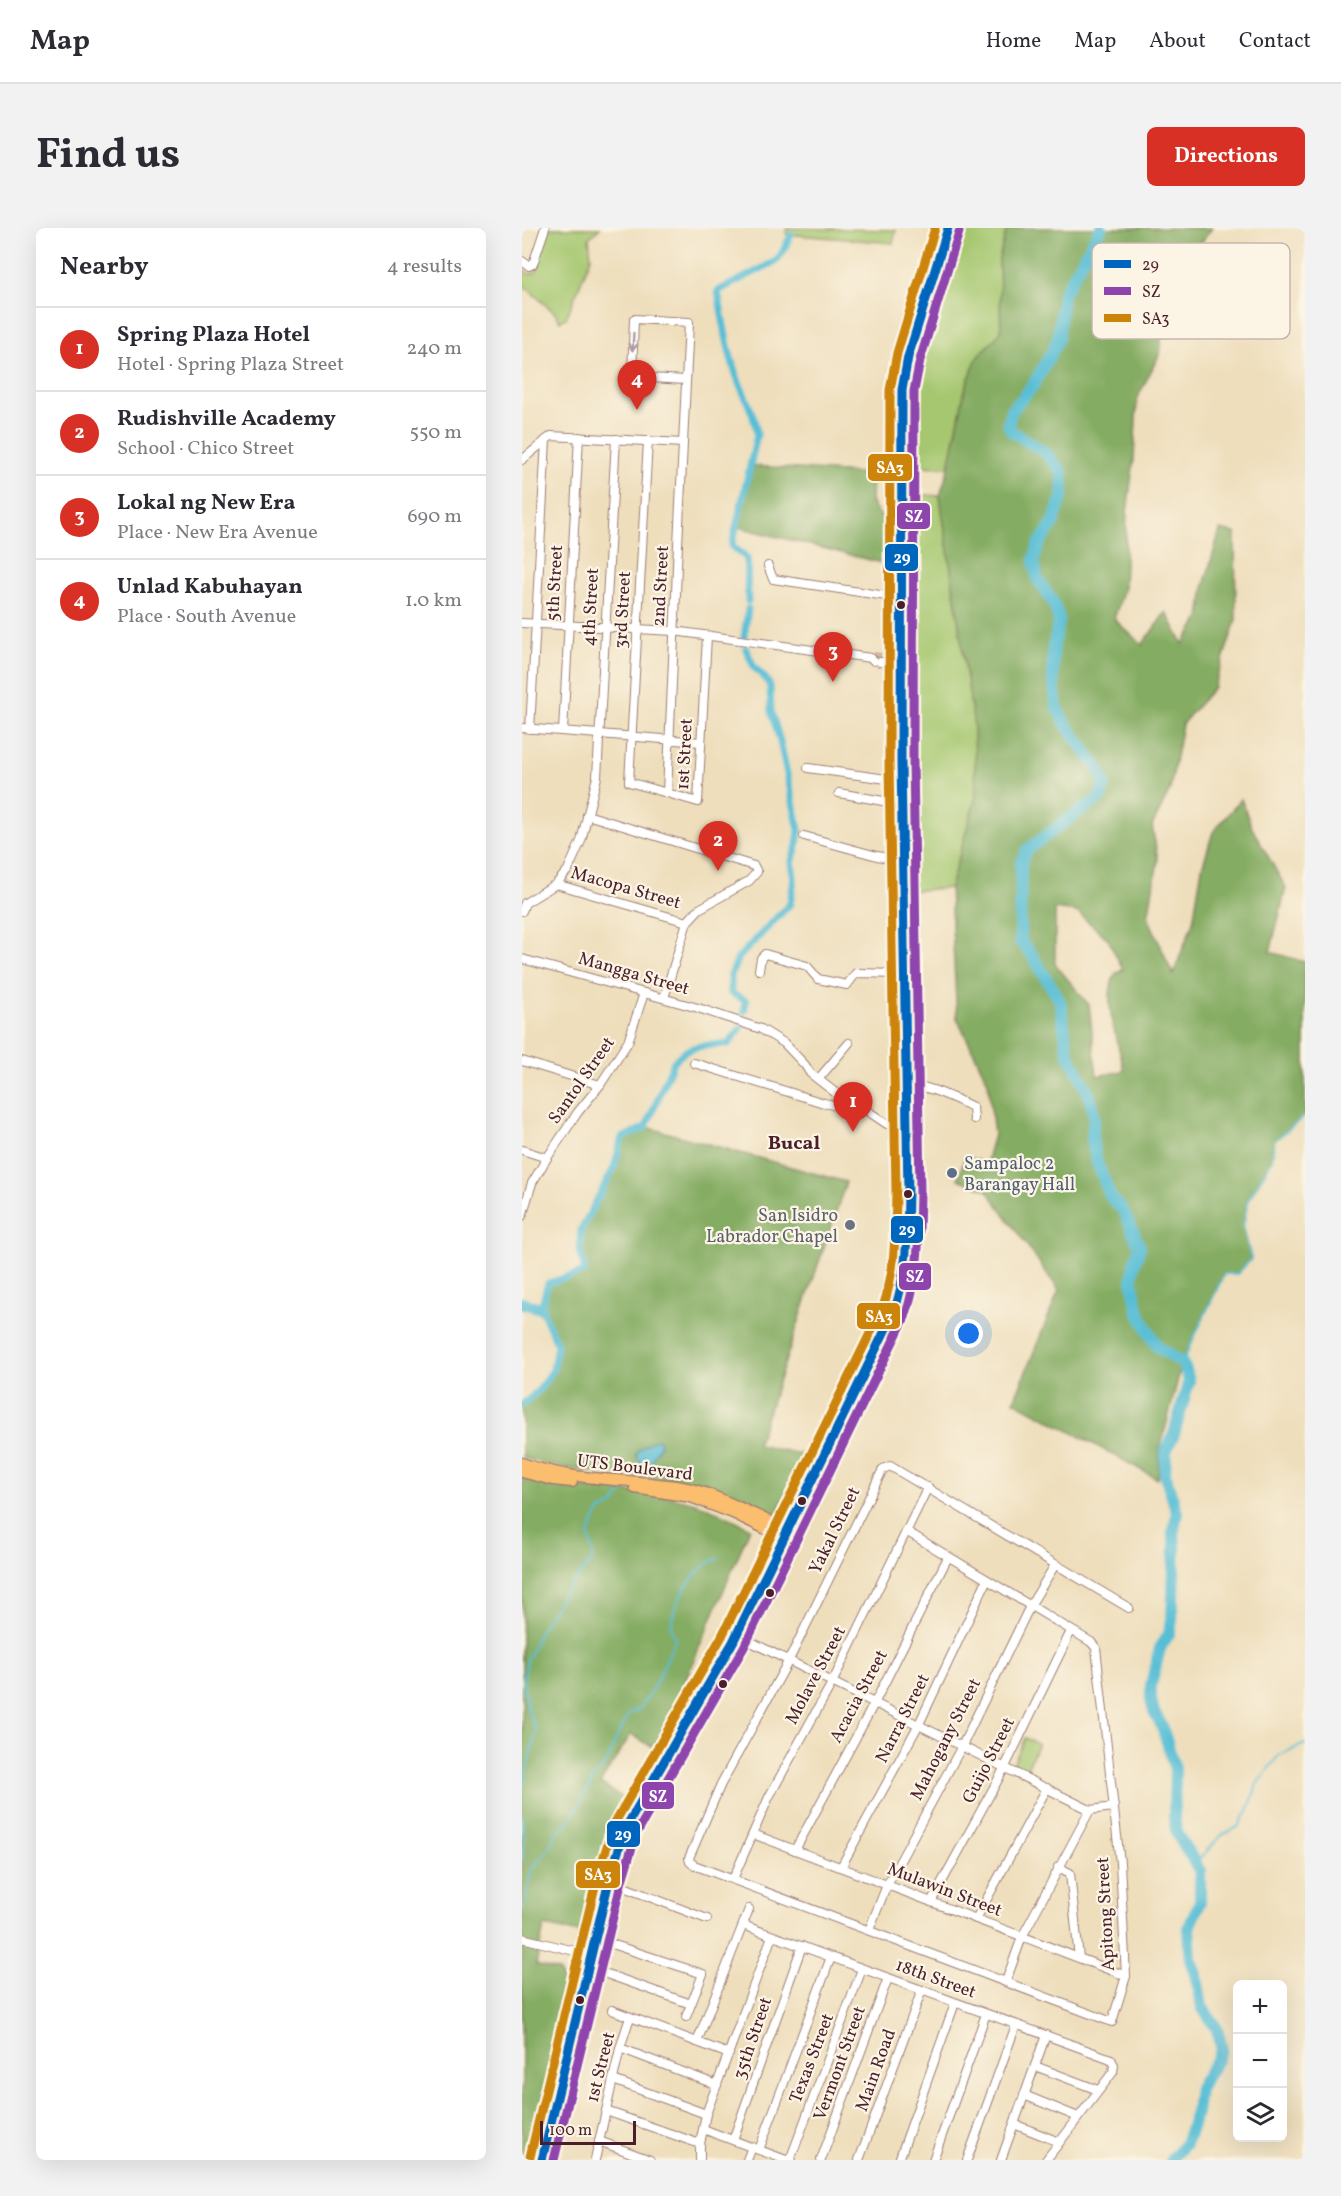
<!DOCTYPE html>
<meta charset="utf-8">
<style>
:root{--surface:#fff;--page:#f2f2f3;--text:#2b2b33;--muted:#7c7c81;--line:#e1e1e2;--accent:#d93025}
body{margin:0;font-family:Vollkorn,serif;background:var(--page);color:var(--text)}
.controls{position:absolute;right:18px;bottom:18px;display:grid;overflow:hidden;border-radius:9px;box-shadow:0 6px 24px #0002}
.controls button{width:54px;height:54px;display:grid;place-items:center;padding:0;border:0;border-bottom:2px solid var(--line);background:var(--surface);color:var(--text);font:30px sans-serif}
.scale{position:absolute;left:18px;bottom:15px;width:96px;box-sizing:border-box;padding-left:6px;border:3px solid #4a1f2b;border-top:0;font-size:16px;line-height:21px;white-space:nowrap;color:#4a1f2b;-webkit-text-stroke:4px #fcf5e5;paint-order:stroke}
.you{position:absolute;left:447px;top:1106px;width:21px;height:21px;margin:-15px;border:4px solid #fff;border-radius:50%;background:#1a73e8;box-shadow:0 0 0 9px #1a73e833}
.badge{display:grid;place-items:center;width:39px;height:39px;border-radius:50%;background:var(--accent);color:#fff;font-size:20px;font-weight:700}
.pin{position:absolute;translate:-50% -50px;filter:drop-shadow(0 2px 3px #0008)}
.pin::after{content:'';position:absolute;top:32px;width:21px;height:18px;background:inherit;clip-path:polygon(0 0,100% 0,50% 100%)}
.list{margin:0;padding:0;list-style:none}
h2{display:flex;justify-content:space-between;align-items:center;height:78px;margin:0;padding:0 24px;font-size:26px}
h2 small{font-size:20px;font-weight:400;color:var(--muted)}
.list li{display:grid;grid-template-columns:39px 1fr auto;gap:18px;align-items:center;box-sizing:border-box;height:84px;padding:0 24px;border-top:2px solid var(--line)}
.list b{display:block;font-size:22px;white-space:nowrap}
.list p{margin:0;font-size:20px;white-space:nowrap;color:var(--muted)}
.list em{font-size:20px;font-style:normal;color:var(--muted)}
.icon{flex:none;width:33px;height:33px;fill:none;stroke:currentColor;stroke-width:2;stroke-linecap:round;stroke-linejoin:round}
.map{position:relative;flex:none;width:783px;height:1932px;overflow:hidden;border-radius:9px}
header{display:flex;align-items:center;gap:36px;box-sizing:border-box;height:84px;padding:0 30px;background:var(--surface);border-bottom:2px solid var(--line)}
header strong{font-size:28px}
nav{display:flex;gap:33px;margin-inline-start:auto;font-size:21px}
.intro{display:flex;align-items:center;justify-content:space-between;box-sizing:border-box;height:144px;padding:0 36px}
h1{margin:0;font-size:42px}
.button{padding:15px 27px;border-radius:9px;background:var(--accent);color:#fff;font-size:21px;font-weight:700}
main{display:flex;gap:36px;padding:0 36px}
aside{flex:1;background:var(--surface);border-radius:9px;box-shadow:0 6px 24px #0002}
.map>svg:first-child{display:block}
</style>
<header>
<strong>Map</strong>
<nav><a>Home</a><a>Map</a><a>About</a><a>Contact</a></nav>
</header>
<div class="intro"><h1>Find us</h1><a class="button">Directions</a></div>
<main>
<aside>
<h2>Nearby<small>4 results</small></h2>
<ul class="list">
<li><span class="badge">1</span><div><b>Spring Plaza Hotel</b><p>Hotel · Spring Plaza Street</p></div><em>240 m</em></li>
<li><span class="badge">2</span><div><b>Rudishville Academy</b><p>School · Chico Street</p></div><em>550 m</em></li>
<li><span class="badge">3</span><div><b>Lokal ng New Era</b><p>Place · New Era Avenue</p></div><em>690 m</em></li>
<li><span class="badge">4</span><div><b>Unlad Kabuhayan</b><p>Place · South Avenue</p></div><em>1.0 km</em></li>
</ul>
</aside>
<div class="map">
<svg width="783" height="1932" viewBox="0 0 783 1932">
<rect width="100%" height="100%" fill="#fcf5e5"/>
<filter id="ink" filterUnits="userSpaceOnUse"><feTurbulence type="fractalNoise" baseFrequency=".0167" numOctaves="2"/><feDisplacementMap in="SourceGraphic" scale="12" xChannelSelector="R" yChannelSelector="G"/><feConvolveMatrix kernelMatrix="1 2 1 2 8 2 1 2 1" color-interpolation-filters="sRGB"/></filter>
<filter id="wash" filterUnits="userSpaceOnUse"><feTurbulence type="fractalNoise" baseFrequency=".008" numOctaves="4" result="noise"/><feDisplacementMap in="SourceGraphic" scale="24" xChannelSelector="R" yChannelSelector="G"/><feGaussianBlur stdDeviation="1.35" result="paint"/><feColorMatrix in="noise" values="0 0 0 0 0 0 0 0 0 0 0 0 0 0 0 0 0 1.4 0 .05"/><feComposite in="paint" operator="in"/></filter>
<g filter="url(#wash)">
<rect width="100%" height="100%" fill="#eedebc"/>
<g fill="#a6c770" stroke="#78734e" stroke-width="1.5">
<path d="M 26,0 L 78,0 L 67,10 L 69,30 L 44,90 L 38,93 L 33,85 L 0,56 L 0,40 L 7,46 L 14,44 Z"/>
<path d="M 265,0 L 374,2 L 371,15 L 264,6 Z"/>
<path d="M 433,0 L 485,0 L 477,31 L 479,104 L 455,130 L 443,161 L 427,239 L 387,238 L 387,162 L 389,147 Z"/>
<path d="M 387,266 L 418,268 L 452,498 L 454,569 L 428,660 L 385,663 Z"/>
<path d="M 503,1510 L 516,1516 L 504,1542 L 491,1536 Z"/>
</g>
<g fill="#84ac62" stroke="#676646" stroke-width="1.5" fill-rule="evenodd">
<path d="M 485,0 L 690,0 L 643,64 L 638,125 L 615,171 L 612,231 L 605,284 L 602,360 L 592,391 L 620,417 L 644,384 L 661,416 L 678,390 L 682,358 L 698,302 L 713,305 L 714,392 L 692,459 L 660,496 L 648,562 L 630,598 L 636,632 L 626,689 L 651,747 L 671,694 L 680,640 L 691,604 L 719,571 L 730,600 L 764,660 L 748,724 L 783,734 L 783,888 L 752,913 L 750,932 L 726,972 L 721,998 L 729,1031 L 715,1046 L 702,1046 L 660,1135 L 638,1221 L 636,1251 L 492,1173 L 537,1062 L 465,962 L 436,951 L 443,929 L 464,935 L 472,907 L 466,854 L 435,790 L 428,660 L 454,569 L 452,498 L 418,268 L 427,239 L 443,161 L 455,130 L 479,104 L 477,31 ZM 533,681 L 555,684 L 586,711 L 601,742 L 593,746 C 579,777 597,811 602,843 L 575,848 L 567,777 L 533,736 Z"/>
<path d="M 231,238 L 350,246 L 349,274 L 364,296 L 364,336 L 216,299 Z"/>
<path d="M 124,899 L 324,954 L 235,1217 L 284,1227 L 253,1289 C 222,1275 191,1260 158,1254 C 105,1243 51,1248 0,1229 L 0,1177 L 17,1162 L 31,1142 L 35,1116 L 19,1080 L 26,1055 L 63,1044 L 58,1021 L 59,1002 L 92,940 L 100,910 Z"/>
<path d="M 0,1248 C 56,1266 117,1258 173,1275 C 192,1281 210,1291 228,1300 L 134,1521 L 109,1506 L 78,1555 L 104,1572 L 87,1603 L 58,1705 L 22,1698 L 14,1737 L 36,1743 L 47,1764 L 6,1932 L 0,1932 Z"/>
</g>
<path fill="#57bed5" stroke="#506e80" stroke-width="1.5" d="M 133,1211 L 137,1212 L 138,1217 L 123,1246 L 117,1245 L 119,1235 L 114,1227 L 117,1222 Z"/>
<g fill="none" stroke-linecap="round" stroke-linejoin="round">
<g stroke="#57bed5" stroke-width="2">
<path d="M 660,1135 L 702,1046 L 715,1046 L 729,1031 L 721,998 L 726,972 L 750,932 L 752,913 L 783,888"/>
<path d="M 0,1562 L 14,1502 L 7,1485 L 1,1453 L 5,1432 L 19,1400 L 40,1368 L 70,1333 L 71,1324 L 67,1307 L 73,1291 L 78,1283 L 92,1277 L 100,1264"/>
<path d="M 0,1588 L 2,1610 L 0,1633"/>
<path d="M 674,1634 L 700,1607 L 716,1599 L 727,1581 L 735,1556 L 757,1527 L 783,1516"/>
<path d="M 0,1683 L 4,1673 L 9,1642 L 24,1625 L 35,1605 L 48,1592 L 72,1550 L 86,1532 L 94,1511 L 107,1486 L 118,1480 L 128,1465 L 135,1453 L 154,1410 C 140,1394 164,1355 177,1343 C 183,1337 189,1333 197,1330"/>
</g>
<g stroke="#57bed5" stroke-width="7">
<path d="M 226,373 L 225,330 L 210,318 L 235,207 C 233,186 222,168 215,149 C 205,121 201,92 196,63 L 254,33 L 260,25 L 269,7"/>
<path d="M 222,409 L 226,381"/>
<path d="M 222,783 L 224,773 L 209,765 L 209,747 L 216,730 L 268,676 L 272,651 L 270,633 L 275,618 L 277,602 L 258,513 L 249,483 L 248,458 L 244,451 L 232,439 L 224,421"/>
<path d="M 0,1177 L 17,1162 L 31,1142 L 35,1116 L 19,1080 L 26,1055 L 63,1044 L 58,1021 L 59,1002 L 92,940 L 100,910 L 124,899 L 151,835 C 165,816 184,817 206,816 L 218,801"/>
</g>
<g stroke="#57bed5" stroke-width="12">
<path d="M 579,0 L 541,66 L 536,110 L 532,120 L 510,159 L 490,182 L 486,196 L 489,203 L 524,225 L 540,244 L 541,266 L 531,296 L 517,316 L 512,332 L 515,350 L 532,376 L 537,392 L 531,421 L 531,449 L 535,480 L 543,495 L 577,542 L 583,558 L 577,571 L 552,587 L 505,622 L 499,635 L 498,713 L 510,727 L 538,773 L 546,825 L 568,868 L 572,889 L 570,910 L 574,932 L 589,970 L 601,982 L 618,1019 L 612,1037 L 610,1052 L 617,1086 L 635,1118 L 660,1135 L 664,1142 L 667,1153 L 652,1206 L 644,1223 L 643,1246 L 655,1285 L 651,1305 L 653,1317 L 650,1392 L 647,1406 L 638,1420 L 629,1457 L 629,1472 L 632,1484 L 640,1498 L 653,1541 L 652,1591 L 655,1606 L 678,1643 L 678,1674 L 667,1699 L 669,1731 L 675,1750 L 680,1779 L 695,1801 L 700,1821 L 695,1832 L 677,1860 L 674,1885 L 663,1916 L 649,1932"/>
<path d="M 0,1075 L 19,1080"/>
</g>
</g>
</g>
<g filter="url(#ink)">
<g fill="none" stroke-linecap="round" stroke-linejoin="round">
<path stroke="#cdb89f" stroke-width="8" stroke-dasharray="8 4" stroke-linecap="butt" d="M 352,428 L 359,429"/>
<g stroke="#9c7e74" stroke-width="10">
<g id="minor">
<path d="M 0,33 L 7,38 L 11,36 L 23,0"/>
<path d="M 126,213 L 107,554 L 176,574 L 185,408"/>
<path d="M 0,232 L 29,208 L 161,215"/>
<path d="M 246,338 L 251,351 L 371,369"/>
<path d="M 0,395 L 152,403 L 349,430 L 352,433"/>
<path d="M 358,434 L 371,435 L 378,433"/>
<path d="M 0,500 L 179,514"/>
<path d="M 8,501 L 24,212"/>
<path d="M 41,503 L 57,209"/>
<path d="M 286,540 L 372,552"/>
<path d="M 145,565 L 154,366 L 155,337 L 167,94 L 112,91 L 110,149 L 164,152"/>
<path d="M 317,565 L 372,575"/>
<path d="M 65,587 L 232,638 L 235,644 L 227,653 L 177,681 L 165,694 L 142,770"/>
<path d="M 282,608 L 355,628 L 378,632"/>
<path d="M 34,656 L 165,694"/>
<path d="M 0,683 L 3,675 L 34,656 L 46,642 L 59,613 L 75,549 L 94,211"/>
<path d="M 0,731 L 176,780 L 239,801 L 262,815 L 283,837 L 288,845 L 320,870 L 338,878 L 365,896 L 384,902"/>
<path d="M 237,742 L 239,730 L 243,726 L 285,738 L 296,751 L 325,757 L 334,745 L 378,746"/>
<path d="M 0,833 L 78,857"/>
<path d="M 172,835 L 302,875 L 328,881 L 338,878"/>
<path d="M 299,848 L 327,815"/>
<path d="M 376,855 C 403,856 427,868 451,879 L 452,891"/>
<path d="M 0,922 L 25,930"/>
<path d="M 0,988 L 10,955 L 25,930 L 56,884 L 78,857 L 106,814 L 122,765"/>
<path d="M 384,1303 L 569,1414 L 574,1420 L 598,1635 L 604,1748 L 590,1794 L 172,1637 L 168,1634 L 167,1630 L 199,1556 L 267,1432 L 361,1241 L 368,1238 L 607,1380"/>
<path d="M 209,1404 L 568,1582 L 592,1579"/>
<path d="M 231,1606 L 604,1748"/>
<path d="M 273,1622 L 353,1474 L 426,1329"/>
<path d="M 319,1639 L 397,1496 L 465,1352"/>
<path d="M 536,1639 L 548,1645 L 557,1730"/>
<path d="M 81,1651 L 185,1691"/>
<path d="M 211,1651 L 247,1569 L 311,1453 L 406,1259"/>
<path d="M 409,1674 L 483,1539 L 549,1403"/>
<path d="M 454,1691 L 525,1560"/>
<path d="M 221,1697 L 589,1831 L 592,1837 L 591,1844 L 524,1932"/>
<path d="M 347,1702 L 365,1657 L 440,1518 L 508,1378 L 533,1337"/>
<path d="M 68,1709 L 181,1746 L 164,1789"/>
<path d="M 0,1710 L 69,1727"/>
<path d="M 62,1738 L 169,1776"/>
<path d="M 484,1753 L 500,1709 L 568,1582"/>
<path d="M 90,1782 L 207,1826"/>
<path d="M 175,1814 L 227,1681"/>
<path d="M 98,1820 L 195,1857"/>
<path d="M 513,1838 L 576,1862"/>
<path d="M 91,1852 L 184,1886"/>
<path d="M 502,1867 L 556,1889"/>
<path d="M 84,1883 L 178,1916"/>
<path d="M 492,1896 L 537,1914"/>
<path d="M 181,1901 L 264,1932"/>
<path d="M 211,1912 L 280,1718"/>
<path d="M 77,1913 L 128,1932"/>
<path d="M 237,1922 L 309,1729"/>
<path d="M 73,1932 L 98,1820 L 108,1789"/>
<path d="M 178,1932 L 178,1916 L 184,1886 L 250,1708"/>
<path d="M 225,1932 L 230,1919"/>
<path d="M 268,1932 L 340,1741"/>
<path d="M 299,1932 L 366,1750"/>
<path d="M 337,1932 L 400,1762"/>
<path d="M 377,1932 L 433,1775"/>
<path d="M 411,1932 L 464,1786"/>
<path d="M 445,1932 L 494,1797"/>
<path d="M 479,1932 L 524,1807"/>
</g>
</g>
<g stroke="#9c7e74" stroke-width="13">
<g id="major">
<path d="M 372,542 L 372,159 L 382,116 L 418,0"/>
<path d="M 372,564 L 374,761"/>
<path d="M 0,1235 C 51,1254 107,1250 160,1259 C 183,1263 205,1274 225,1283 C 237,1289 252,1294 261,1304"/>
<path d="M 0,1244 L 31,1252 L 50,1254"/>
<path d="M 113,1260 L 169,1269 L 211,1285 L 254,1306 L 260,1307"/>
<path d="M 83,1642 L 91,1612 L 102,1587 L 170,1471 L 207,1402 L 368,1072 L 378,1020 L 377,909"/>
<path d="M 64,1718 L 79,1658"/>
<path d="M 44,1803 L 60,1736"/>
<path d="M 20,1932 L 87,1653 L 103,1601 L 211,1414 L 372,1084 L 378,1066 L 385,1030 L 386,965 L 379,533 L 380,162 L 386,129 L 426,0"/>
</g>
</g>
<use href="#minor" stroke="#fff" stroke-width="8"/>
<use href="#major" stroke="#fbbd6e" stroke-width="10"/>
<g stroke="#fcf5e5" stroke-width="14">
<path id="bus-1" d="M 20,1932 L 87,1653 L 103,1601 L 211,1414 L 372,1084 C 386,1043 385,1007 386,965 L 379,533 L 380,162 L 386,129 L 426,0"/>
</g>
<g stroke="#fcf5e5" stroke-width="14">
<path id="bus-2" d="M 32,1932 L 99,1656 L 114,1606 L 222,1419 L 383,1089 C 397,1048 397,1008 398,965 L 391,533 L 392,163 L 398,132 L 437,4"/>
</g>
<g stroke="#fcf5e5" stroke-width="14">
<path id="bus-3" d="M 8,1929 L 75,1650 L 92,1596 L 200,1408 L 361,1079 C 374,1041 373,1005 374,965 L 367,533 L 368,162 L 375,125 L 413,0"/>
</g>
<use href="#bus-1" stroke="#0065bd" stroke-width="9"/>
<use href="#bus-2" stroke="#8e44ad" stroke-width="9"/>
<use href="#bus-3" stroke="#cc840b" stroke-width="9"/>
</g>
<defs><path id="oneway-shaft" d="M-6 0H5M1.5-3L5.5 0L1.5 3" fill="none" stroke-width="1.6" stroke-linecap="round" stroke-linejoin="round" transform="scale(1.5)"/></defs>
<use stroke="#ae9aa0" href="#oneway-shaft" transform="translate(111 114) rotate(93)"/>
</g>
<g fill="#4a1f2b" stroke="#fcf5e5" stroke-width="2">
<circle cx="379" cy="377" r="5"/>
<circle cx="386" cy="966" r="5"/>
<circle cx="280" cy="1273" r="5"/>
<circle cx="248" cy="1365" r="5"/>
<circle cx="201" cy="1456" r="5"/>
<circle cx="58" cy="1772" r="5"/>
</g>
<circle fill="#5c6f8a" stroke="#fcf5e5" stroke-width="2" cx="430" cy="945" r="6"/>
<circle fill="#6b7280" stroke="#fcf5e5" stroke-width="2" cx="328" cy="997" r="6"/>
<g text-anchor="middle" stroke-width="4.5" stroke-linejoin="round" paint-order="stroke">
<g font-size="18" fill="#4a1f2b" stroke="#fcf5e5">
<text transform="translate(32 355) rotate(-87)" y="6">5th Street</text>
<text transform="translate(138 358) rotate(-87)" y="6">2nd Street</text>
<text transform="translate(68 379) rotate(-87)" y="6">4th Street</text>
<text transform="translate(100 382) rotate(-87)" y="6">3rd Street</text>
<text transform="translate(162 526) rotate(-87)" y="6">1st Street</text>
<text transform="translate(104 659) rotate(16)" y="6">Macopa Street</text>
<text transform="translate(112 745) rotate(16)" y="6">Mangga Street</text>
<text transform="translate(59 852) rotate(-55)" y="6">Santol Street</text>
<text transform="translate(113 1239) rotate(7)" y="6">UTS Boulevard</text>
<text transform="translate(312 1302) rotate(-64)" y="6">Yakal Street</text>
<text transform="translate(293 1447) rotate(-62)" y="6">Molave Street</text>
<text transform="translate(336 1468) rotate(-62)" y="6">Acacia Street</text>
<text transform="translate(380 1490) rotate(-63)" y="6">Narra Street</text>
<text transform="translate(423 1511) rotate(-63)" y="6">Mahogany Street</text>
<text transform="translate(466 1532) rotate(-63)" y="6">Guijo Street</text>
<text transform="translate(423 1661) rotate(21)" y="6">Mulawin Street</text>
<text transform="translate(583 1686) rotate(-93)" y="6">Apitong Street</text>
<text transform="translate(414 1750) rotate(20)" y="6">18th Street</text>
<text transform="translate(230 1810) rotate(-71)" y="6">35th Street</text>
<text transform="translate(289 1830) rotate(-69)" y="6">Texas Street</text>
<text transform="translate(317 1835) rotate(-70)" y="6">Vermont Street</text>
<text transform="translate(78 1839) rotate(-76)" y="6">1st Street</text>
<text transform="translate(353 1842) rotate(-70)" y="6">Main Road</text>
</g>
<g font-size="18" fill="#4e5e75" stroke="#fcf5e5" text-anchor="start">
<text x="442" y="941">Sampaloc 2<tspan x="442" dy="21">Barangay Hall</tspan></text>
</g>
<g font-size="18" fill="#5b616d" stroke="#fcf5e5" text-anchor="end">
<text x="316" y="993">San Isidro<tspan x="316" dy="21">Labrador Chapel</tspan></text>
</g>
<g font-size="20" font-weight="bold" fill="#4a1f2b" stroke="#fcf5e5">
<text x="272" y="921">Bucal</text>
</g>
</g>
<rect x="570" y="15" width="198" height="96" rx="9" fill="#fcf5e5" stroke="#c7b5ad" stroke-width="1.5"/>
<rect x="582" y="32" width="27" height="8" fill="#0065bd"/>
<rect x="582" y="59" width="27" height="8" fill="#8e44ad"/>
<rect x="582" y="86" width="27" height="8" fill="#cc840b"/>
<g font-size="16" fill="#4a1f2b">
<text x="620" y="42">29</text>
<text x="620" y="69">SZ</text>
<text x="620" y="96">SA3</text>
</g>
<g stroke="#fcf5e5" stroke-width="2">
<rect x="345" y="225" width="46" height="29" rx="6" fill="#cc840b"/>
<rect x="374" y="274" width="35" height="28" rx="6" fill="#8e44ad"/>
<rect x="362" y="315" width="35" height="29" rx="6" fill="#0065bd"/>
<rect x="368" y="987" width="34" height="29" rx="6" fill="#0065bd"/>
<rect x="376" y="1034" width="34" height="29" rx="6" fill="#8e44ad"/>
<rect x="334" y="1074" width="45" height="28" rx="6" fill="#cc840b"/>
<rect x="119" y="1553" width="34" height="29" rx="6" fill="#8e44ad"/>
<rect x="84" y="1592" width="35" height="28" rx="6" fill="#0065bd"/>
<rect x="53" y="1632" width="46" height="29" rx="6" fill="#cc840b"/>
</g>
<g font-size="16" text-anchor="middle" font-weight="bold" fill="#fff">
<text x="368" y="245">SA3</text>
<text x="392" y="294">SZ</text>
<text x="380" y="335">29</text>
<text x="385" y="1007">29</text>
<text x="393" y="1054">SZ</text>
<text x="357" y="1094">SA3</text>
<text x="136" y="1574">SZ</text>
<text x="101" y="1612">29</text>
<text x="76" y="1652">SA3</text>
</g>
</svg>
<div class="controls">
<button>+</button>
<button>−</button>
<button><svg class="icon" aria-label="layers" viewBox="0 0 24 24"><path d="M12 4l9 5-9 5-9-5zM3 14l9 5 9-5"/></svg></button>
</div>
<div class="scale">100 m</div>
<div class="you"></div>
<div class="pin badge" style="left:331px;top:904px">1</div>
<div class="pin badge" style="left:196px;top:643px">2</div>
<div class="pin badge" style="left:311px;top:454px">3</div>
<div class="pin badge" style="left:115px;top:182px">4</div>
</div>
</main>
